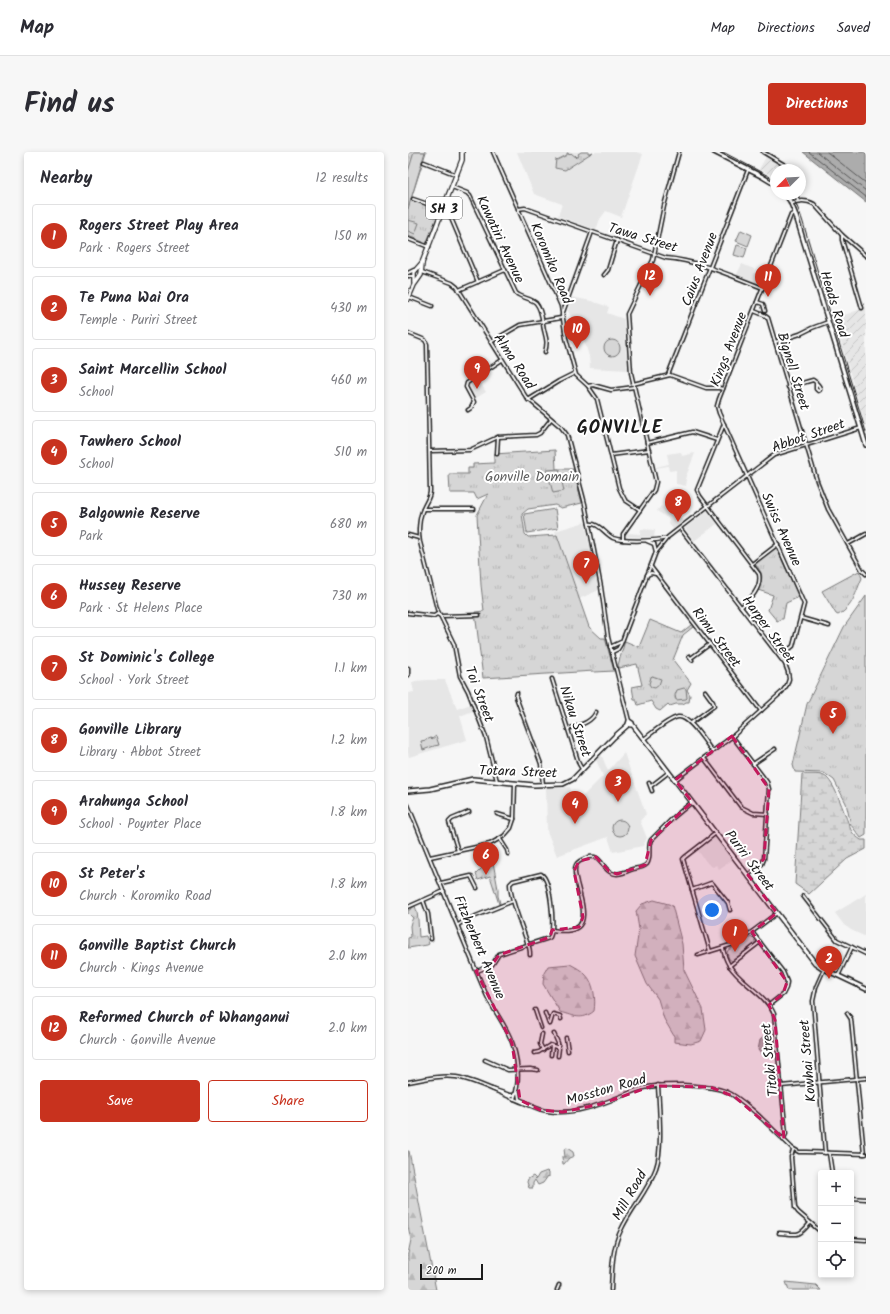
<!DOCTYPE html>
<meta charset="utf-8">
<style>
:root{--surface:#fff;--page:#f7f7f7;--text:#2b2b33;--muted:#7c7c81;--line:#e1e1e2;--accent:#c8321e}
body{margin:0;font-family:Kalam,sans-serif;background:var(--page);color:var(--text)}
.controls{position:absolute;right:12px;bottom:12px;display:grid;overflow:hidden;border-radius:4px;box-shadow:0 2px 6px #0003}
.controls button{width:36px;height:36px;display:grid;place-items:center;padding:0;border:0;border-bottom:1px solid var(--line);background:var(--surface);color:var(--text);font:20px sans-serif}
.compass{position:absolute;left:362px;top:12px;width:36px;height:36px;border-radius:50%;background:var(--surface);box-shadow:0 2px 6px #0003;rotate:246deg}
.scale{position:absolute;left:12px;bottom:10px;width:63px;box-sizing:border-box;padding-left:4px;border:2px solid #1c1c1c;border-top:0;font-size:11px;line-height:14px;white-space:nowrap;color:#1c1c1c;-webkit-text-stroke:3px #fff;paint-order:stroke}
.you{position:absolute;left:304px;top:758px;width:14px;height:14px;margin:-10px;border:3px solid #fff;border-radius:50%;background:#1a73e8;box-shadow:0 0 0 6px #1a73e833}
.badge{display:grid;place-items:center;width:26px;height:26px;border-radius:50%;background:var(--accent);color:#fff;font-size:13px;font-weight:700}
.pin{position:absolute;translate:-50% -33px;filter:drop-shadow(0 1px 2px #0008)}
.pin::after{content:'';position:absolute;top:21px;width:14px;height:12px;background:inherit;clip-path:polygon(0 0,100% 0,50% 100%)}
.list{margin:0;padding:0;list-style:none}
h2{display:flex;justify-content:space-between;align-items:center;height:52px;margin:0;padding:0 16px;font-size:17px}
h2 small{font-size:13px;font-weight:400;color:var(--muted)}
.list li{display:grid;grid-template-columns:26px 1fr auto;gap:12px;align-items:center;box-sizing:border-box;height:64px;margin:0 8px 8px;padding:0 8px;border:1px solid var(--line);border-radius:4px}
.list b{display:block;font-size:15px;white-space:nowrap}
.list p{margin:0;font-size:13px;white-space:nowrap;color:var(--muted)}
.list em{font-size:13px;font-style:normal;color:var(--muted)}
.actions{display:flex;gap:8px;padding:12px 16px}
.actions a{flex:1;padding:9px 0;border:1px solid var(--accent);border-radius:4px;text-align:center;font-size:14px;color:var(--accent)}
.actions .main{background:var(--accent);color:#fff}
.icon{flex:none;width:22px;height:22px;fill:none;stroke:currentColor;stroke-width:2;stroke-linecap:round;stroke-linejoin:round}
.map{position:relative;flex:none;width:458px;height:1138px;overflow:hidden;border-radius:4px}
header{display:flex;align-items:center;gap:24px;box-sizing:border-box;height:56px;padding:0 20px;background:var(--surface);border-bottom:1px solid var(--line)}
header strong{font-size:19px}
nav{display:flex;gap:22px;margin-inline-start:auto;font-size:14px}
.intro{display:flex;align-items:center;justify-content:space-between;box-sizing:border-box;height:96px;padding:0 24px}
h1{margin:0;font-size:28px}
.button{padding:10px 18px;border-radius:4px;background:var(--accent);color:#fff;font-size:14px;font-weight:700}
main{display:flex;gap:24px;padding:0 24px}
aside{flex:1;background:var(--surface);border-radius:4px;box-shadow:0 2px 6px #0003}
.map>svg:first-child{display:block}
</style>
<header>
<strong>Map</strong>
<nav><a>Map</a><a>Directions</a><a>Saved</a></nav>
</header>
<div class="intro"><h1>Find us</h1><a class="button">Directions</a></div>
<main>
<aside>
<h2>Nearby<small>12 results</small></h2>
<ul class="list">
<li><span class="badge">1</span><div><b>Rogers Street Play Area</b><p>Park · Rogers Street</p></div><em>150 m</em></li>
<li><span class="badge">2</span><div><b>Te Puna Wai Ora</b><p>Temple · Puriri Street</p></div><em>430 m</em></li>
<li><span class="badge">3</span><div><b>Saint Marcellin School</b><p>School</p></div><em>460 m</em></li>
<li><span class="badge">4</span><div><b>Tawhero School</b><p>School</p></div><em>510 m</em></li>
<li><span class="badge">5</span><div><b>Balgownie Reserve</b><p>Park</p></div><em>680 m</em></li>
<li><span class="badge">6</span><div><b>Hussey Reserve</b><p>Park · St Helens Place</p></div><em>730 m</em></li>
<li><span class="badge">7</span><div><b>St Dominic's College</b><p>School · York Street</p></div><em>1.1 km</em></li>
<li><span class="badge">8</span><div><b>Gonville Library</b><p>Library · Abbot Street</p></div><em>1.2 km</em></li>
<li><span class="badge">9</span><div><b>Arahunga School</b><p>School · Poynter Place</p></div><em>1.8 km</em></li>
<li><span class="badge">10</span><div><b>St Peter's</b><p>Church · Koromiko Road</p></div><em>1.8 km</em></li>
<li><span class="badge">11</span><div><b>Gonville Baptist Church</b><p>Church · Kings Avenue</p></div><em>2.0 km</em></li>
<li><span class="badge">12</span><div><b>Reformed Church of Whanganui</b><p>Church · Gonville Avenue</p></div><em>2.0 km</em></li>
</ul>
<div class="actions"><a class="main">Save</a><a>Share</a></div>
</aside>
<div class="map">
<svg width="458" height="1138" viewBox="0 0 458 1138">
<defs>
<pattern id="industrial-furrows" width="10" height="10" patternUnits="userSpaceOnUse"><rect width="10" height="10" fill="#e6e6e6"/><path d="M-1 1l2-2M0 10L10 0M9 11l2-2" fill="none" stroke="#c5c5c5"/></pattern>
<pattern id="grass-tufts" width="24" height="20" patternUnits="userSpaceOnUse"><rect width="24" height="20" fill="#d6d6d6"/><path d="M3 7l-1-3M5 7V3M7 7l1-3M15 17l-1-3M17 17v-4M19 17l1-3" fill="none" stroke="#b7b7b7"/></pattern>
<pattern id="forest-firs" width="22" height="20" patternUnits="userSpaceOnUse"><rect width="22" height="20" fill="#d6d6d6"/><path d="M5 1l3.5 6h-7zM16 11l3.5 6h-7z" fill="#b7b7b7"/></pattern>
<pattern id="wetland-marsh" width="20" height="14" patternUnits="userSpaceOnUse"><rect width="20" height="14" fill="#d6d6d6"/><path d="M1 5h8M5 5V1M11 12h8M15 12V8" fill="none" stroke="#b7b7b7"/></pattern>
</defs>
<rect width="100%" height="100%" fill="#f6f6f6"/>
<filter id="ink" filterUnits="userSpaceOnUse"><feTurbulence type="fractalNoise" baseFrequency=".025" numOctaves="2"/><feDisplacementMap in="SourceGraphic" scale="8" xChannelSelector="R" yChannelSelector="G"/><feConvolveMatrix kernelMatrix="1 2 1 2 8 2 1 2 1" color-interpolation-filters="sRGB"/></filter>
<g filter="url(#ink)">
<g fill="#e6e6e6">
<path d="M 109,0 L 228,0 L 235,2 L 213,65 L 198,59 L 192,67 L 188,78 L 150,64 L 154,52 L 126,42 Z"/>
<path d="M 334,112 L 346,117 L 345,121 L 356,125 L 353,134 L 328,124 Z"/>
<path d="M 163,145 L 183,149 L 201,155 L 199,161 L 216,167 L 220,218 L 182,216 L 181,204 L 175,185 L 171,184 L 167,172 L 160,159 Z"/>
<path d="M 70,227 L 78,240 L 68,246 L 60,234 Z"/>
<path d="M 273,300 L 274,304 L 287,301 L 277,327 L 279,328 L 278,334 L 268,332 L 268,318 L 261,319 L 260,314 L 248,316 L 248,315 L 261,312 L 259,302 Z"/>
<path d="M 253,354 L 263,361 L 265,357 L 275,369 L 265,377 L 260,371 L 261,367 L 249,359 Z"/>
<path d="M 299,359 L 309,372 L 286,389 L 277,376 Z"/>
<path d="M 177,370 L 191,438 L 171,447 L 147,379 Z"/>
<path d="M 233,377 L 247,378 L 246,386 L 219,385 L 218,383 L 220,381 L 232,382 Z"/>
<path d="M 19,528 L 37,528 L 49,557 L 63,552 L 65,559 L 52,564 L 59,588 L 1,605 L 0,601 L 0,541 L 6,540 L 4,531 L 7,529 Z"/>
<path d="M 216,601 L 238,662 L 232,669 L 239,686 L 235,694 L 205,700 L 200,685 L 149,704 L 139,679 L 138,636 L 162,635 L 166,653 L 195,624 L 188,608 L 193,602 L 200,619 Z"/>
<path d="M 307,685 L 324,708 L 311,717 L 308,713 L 305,715 L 300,712 L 290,699 Z"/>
<path d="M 458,742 L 458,785 L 443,778 L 436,773 L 427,761 Z"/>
</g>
<g fill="url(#industrial-furrows)">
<path d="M 358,5 L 380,18 L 368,18 L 368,26 L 351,17 Z"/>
<path d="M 458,154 L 458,275 L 426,167 L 453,157 Z"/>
</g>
<g fill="url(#grass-tufts)" stroke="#797979">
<path d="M 0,0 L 18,0 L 3,47 L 28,58 L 29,56 L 32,58 L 18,92 L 15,92 L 15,90 L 0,84 Z"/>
<path d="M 173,0 L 181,0 L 181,2 L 185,0 L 157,18 L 147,16 L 148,7 L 149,8 L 159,3 L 159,1 L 160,1 L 161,3 L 163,1 L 169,6 L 167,3 L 169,5 L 171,4 L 170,2 Z"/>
<path d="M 147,298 L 148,317 L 165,317 L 174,351 L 153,356 L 147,353 L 120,357 L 114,362 L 117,382 L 120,385 L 149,383 L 181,475 L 193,486 L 197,486 L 206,519 L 187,520 L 186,519 L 75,526 L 67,460 L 76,459 L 73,433 L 69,363 L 80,342 L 69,347 L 66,341 L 42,341 L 41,322 L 60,322 L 60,316 L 65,316 L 65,312 L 86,311 L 86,302 Z"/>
<path d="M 368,395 L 391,445 L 378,451 L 375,467 L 373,467 L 369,469 L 360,458 L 365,443 L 350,438 C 355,425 356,423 347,412 Z"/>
<path d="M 451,419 L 454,426 C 448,439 445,456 430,463 L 428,462 L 414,439 Z"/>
<path d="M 458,444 L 458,683 L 453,686 L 443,673 L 438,651 L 426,628 L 416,621 L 387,620 L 385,613 L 399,552 L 436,475 Z"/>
<path d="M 242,468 L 273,481 L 283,473 L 285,475 L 275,483 L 265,508 L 283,531 L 279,538 L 282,543 L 281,550 L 278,550 L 275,552 L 268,552 L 262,554 L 260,552 L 252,559 L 248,557 L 243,549 L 230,553 L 228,547 L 226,547 L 224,535 L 234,533 L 229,512 L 211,516 L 210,513 L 217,489 L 231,495 Z"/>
<path d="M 82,694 L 90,737 L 90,744 L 92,751 L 91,752 L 82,724 L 70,728 L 68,722 L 74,716 L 74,712 L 71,697 Z"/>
<path d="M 7,754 C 11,764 10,774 11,785 L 18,784 L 21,792 L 19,793 L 0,796 L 0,786 L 3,785 L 2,774 L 3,770 L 5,766 L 0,761 L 0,759 Z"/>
<path d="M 343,785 L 347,789 L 347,792 L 326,808 L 324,809 L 321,807 L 319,801 L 320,798 L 331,793 Z"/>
<path d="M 378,1130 L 408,1133 L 413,1138 L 381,1138 Z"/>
</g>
<g fill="url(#forest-firs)" stroke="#797979">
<path d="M 246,748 L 264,753 L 274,792 L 276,818 L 295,857 L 298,878 L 293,889 L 283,892 L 266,890 L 266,884 L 256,867 L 250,847 L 239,832 L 227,804 L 231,777 L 228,759 L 234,752 Z"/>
<path d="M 162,812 C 167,815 174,818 178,823 C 186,831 188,848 186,859 C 174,869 166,864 152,860 L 135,832 L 136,821 L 140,814 Z"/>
<path d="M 159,996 L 165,1000 L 166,1004 L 161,1006 L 156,1012 L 155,1012 L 154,1005 L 157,1005 L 156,997 Z"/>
<path d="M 0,999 L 1,999 L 28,1138 L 0,1138 L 0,1102 L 3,1088 L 0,1074 Z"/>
<path d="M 139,1019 L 141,1021 L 141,1025 L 140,1024 L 135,1031 L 130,1033 L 127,1028 L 125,1031 L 125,1036 L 121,1036 L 119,1030 L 120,1027 L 125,1024 L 128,1027 L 131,1022 Z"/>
</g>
<path fill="url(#wetland-marsh)" stroke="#797979" d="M 394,622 C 400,623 410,621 416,624 C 427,628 438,668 444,680 C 446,683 450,686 453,688 L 458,688 L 458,697 L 439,707 L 401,742 L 387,732 Z"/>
<g fill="#d6d6d6" stroke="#797979">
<path d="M 6,0 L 17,0 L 0,57 L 0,20 Z"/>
<path d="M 0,68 L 11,71 L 7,82 L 0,79 Z"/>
<path d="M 333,78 L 344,83 L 340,94 L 328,89 Z"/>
<path d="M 329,93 L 339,96 L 336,106 L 326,103 Z"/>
<circle cx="204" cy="196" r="8"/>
<path d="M 151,317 L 156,339 L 145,341 L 139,318 Z"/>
<path d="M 147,357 L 150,376 L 119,381 L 116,362 Z"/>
<path d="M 244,524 L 253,527 L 251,533 L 247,536 L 243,535 L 241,532 L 243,525 Z"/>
<path d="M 276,536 L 278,537 L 279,546 L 278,547 L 268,548 L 267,543 L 269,538 Z"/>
<path d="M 28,584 L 31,593 L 26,594 L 15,598 L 13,589 L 18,588 L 23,586 L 24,587 Z"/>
<circle cx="212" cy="676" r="8"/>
</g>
<g fill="#acacac" stroke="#727272">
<path d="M 395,0 L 458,0 L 458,50 Z"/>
<path d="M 357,884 L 360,885 C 361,893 360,898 353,902 L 350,898 L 352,888 Z"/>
</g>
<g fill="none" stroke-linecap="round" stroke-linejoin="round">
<g stroke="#565656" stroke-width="1">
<path d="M 401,0 L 458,45"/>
<path d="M 409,0 L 458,39"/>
<path d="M 419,0 L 458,31"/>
</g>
<g stroke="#1c1c1c" stroke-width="5">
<g id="minor">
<path d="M 85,0 L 153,154 L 158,186 L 168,223 L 180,234 L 189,247 L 211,336 L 217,348 L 232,358"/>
<path d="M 355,0 L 385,18"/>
<path d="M 16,10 L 49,23"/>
<path d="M 44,35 L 59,41 L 62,44 L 108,141 C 113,146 123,146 128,151 C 133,157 134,165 135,172 C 136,183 141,187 137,200"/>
<path d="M 388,42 L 390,49"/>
<path d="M 5,47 L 34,57"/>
<path d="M 383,52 C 390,48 399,48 406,52 L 434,83 L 458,104"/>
<path d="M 37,55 L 40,59 L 70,130"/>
<path d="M 110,57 L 117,56 L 258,106 C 292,109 323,124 355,136"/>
<path d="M 434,83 L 434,88 L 454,156"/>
<path d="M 0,87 L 21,95"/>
<path d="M 14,120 L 44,131 L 49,135 L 118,245 L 153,275 L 159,283 L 177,352 L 193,435 L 200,485 L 221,569"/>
<path d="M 0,121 L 6,118"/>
<path d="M 196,123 L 200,118 L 209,88"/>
<path d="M 0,124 L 6,124"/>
<path d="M 51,138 L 97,118"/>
<path d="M 1,145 L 24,154"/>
<path d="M 349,150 L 355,152 L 357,159"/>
<path d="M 346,159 L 356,163 L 360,166 L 409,329 L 420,357 L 454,418 L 458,422"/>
<path d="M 154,163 L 184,80"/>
<path d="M 0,181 L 17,188 L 19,192 L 22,339 C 22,346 17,351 15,357 C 11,366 10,381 12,390 L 29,457 L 46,492 L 52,524 L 60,539 L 78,585 L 89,629"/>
<path d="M 83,190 L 112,173 L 153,166 L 154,165"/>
<path d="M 367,190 L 392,182 L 404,176 L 420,170"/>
<path d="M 260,223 L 340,18"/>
<path d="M 225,232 L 262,223 L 298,236 L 311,236 L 315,237"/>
<path d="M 180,234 L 185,233 L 203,238 L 226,235"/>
<path d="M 380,235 L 405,228 C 408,230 413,235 412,238 L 410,239 L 408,237 L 408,230"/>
<path d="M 120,248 L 151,229 L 167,221"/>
<path d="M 60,258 L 63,256 L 66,250 L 58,235 L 59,231 L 94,208"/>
<path d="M 316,272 L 289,338 L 292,344 L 351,422 C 354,436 343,447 333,455"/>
<path d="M 239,291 L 284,280 L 309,288"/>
<path d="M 22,299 L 62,298 L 90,285 L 128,283 L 132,281 L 143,267"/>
<path d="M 89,302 L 90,285"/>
<path d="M 203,303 L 241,298"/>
<path d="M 15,357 L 66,357"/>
<path d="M 181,372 C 190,370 197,382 205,386 C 214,390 250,389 259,386"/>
<path d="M 0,383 L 11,386"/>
<path d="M 215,388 L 215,382 L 246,338 L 248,330 L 223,221 L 219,162 L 245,108 L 256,54 L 271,0"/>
<path d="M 239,389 L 246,392"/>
<path d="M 246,392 L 248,400"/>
<path d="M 440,392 L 458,382"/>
<path d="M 344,412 L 370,392"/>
<path d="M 243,415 L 353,559"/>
<path d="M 239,423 L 243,421 L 248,422"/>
<path d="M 0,461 L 26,464 L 29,462 L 33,464 L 71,463"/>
<path d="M 393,466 L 421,474"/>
<path d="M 202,495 L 213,490"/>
<path d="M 204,500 L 210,497 L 213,492 L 248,400 L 260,385 L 366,303 L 453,276"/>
<path d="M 281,504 L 284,508"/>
<path d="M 372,505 L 385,494 L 396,452 L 311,261 L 309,254 L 311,247 L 383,63 L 387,61"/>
<path d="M 283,506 L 302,492"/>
<path d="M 0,516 L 0,523"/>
<path d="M 144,527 L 171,612 L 174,617"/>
<path d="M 109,541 L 108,545 L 133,612 L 135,633"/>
<path d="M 283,571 L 306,554 L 305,550 L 297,539"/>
<path d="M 160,577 C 171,573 183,571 188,560"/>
<path d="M 324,584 L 359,630 L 361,637 L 356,707 L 354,712 L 340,723"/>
<path d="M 236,587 C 244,581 260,567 270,565 C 281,563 297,590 304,599"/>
<path d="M 296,606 L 333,655 L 345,661 L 360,662"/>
<path d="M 345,612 L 367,597"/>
<path d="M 267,628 L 326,583 L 374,540 L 379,533 L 381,527 L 380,520 L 377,512 L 272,376"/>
<path d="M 241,631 L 244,639"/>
<path d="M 243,634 L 261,620"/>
<path d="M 0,653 C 26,716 51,779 78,842 C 86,860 99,874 105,893 C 110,910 112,930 106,947"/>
<path d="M 89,662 L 106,667"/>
<path d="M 92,687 L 99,698 L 100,702"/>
<path d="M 50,699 L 41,670 L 44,667 L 61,660"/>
<path d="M 22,705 L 82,692 L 96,684 L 103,676 L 106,667 L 107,631"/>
<path d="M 33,731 L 63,724 L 69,736"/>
<path d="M 284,738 L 303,731 L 305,732 L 320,751 L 322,758"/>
<path d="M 395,744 L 429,788 L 458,802"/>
<path d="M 15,748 L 20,762 L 23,787"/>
<path d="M 0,755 L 36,739"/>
<path d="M 50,773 L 58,768 L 105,749"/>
<path d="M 144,778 C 185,784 176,759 169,731 C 168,725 165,719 168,713 C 170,709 174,708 178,706 C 194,700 193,717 204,721 C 212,724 218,719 225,717 C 230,716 235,716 239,712 C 244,705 239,695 243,688 L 266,665 L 284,650"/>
<path d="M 344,780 L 375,820 L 379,830 L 378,836 L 375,842 L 361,853"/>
<path d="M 315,796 C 316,802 318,808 321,813 C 333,832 357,841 366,862 L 378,982 L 375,988"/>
<path d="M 302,799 L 275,707 L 277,705 L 308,681"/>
<path d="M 290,803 L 329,791 L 369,761"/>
<path d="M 321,814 L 352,790"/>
<path d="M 416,817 L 408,835 L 405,849 L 417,1001"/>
<path d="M 69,819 L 84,813 L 91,802 L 141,786 L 142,785 C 147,774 143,728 133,722 L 105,729 L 102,732 C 102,748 115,776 120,793 C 122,796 122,799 122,803"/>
<path d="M 430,824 L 444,795"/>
<path d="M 127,858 L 133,876"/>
<path d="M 137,861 L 141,872"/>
<path d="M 439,861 L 443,867 L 456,1002"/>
<path d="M 142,872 L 145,862 L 152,864 L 153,867"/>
<path d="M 134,882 L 132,892 L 135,898"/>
<path d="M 146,882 L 150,891 L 150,895"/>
<path d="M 158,886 L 160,899"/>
<path d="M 126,901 L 131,900 L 142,893 L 151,896 L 150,904"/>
<path d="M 143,903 L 144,894"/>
<path d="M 77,908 L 100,918 L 122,917 L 130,918"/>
<path d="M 0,930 C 16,927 32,923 48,925 C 71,929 95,943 116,951 C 124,954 131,958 139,959 C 167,964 196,951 221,941 C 239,933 256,933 275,933 C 289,934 303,934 317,939 C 337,947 367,980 384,996 L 391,1000 L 398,1000 L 458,1002"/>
<path d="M 373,934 L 458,926"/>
<path d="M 84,937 L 102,943 L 105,943 L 108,941"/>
<path d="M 110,940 L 111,947 L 124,953"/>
<path d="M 385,998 L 383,1005 L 387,1056 L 390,1060 L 413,1080"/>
<path d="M 421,1001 L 424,1021"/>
<path d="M 443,1046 L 458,1047"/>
<path d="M 371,1081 C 389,1082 390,1086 402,1071"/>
<path d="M 443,1087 L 458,1088"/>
<path d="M 149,1138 L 151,1133"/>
<path d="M 203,1138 C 204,1118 204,1096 213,1078 C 223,1056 240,1039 248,1016 C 255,998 251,954 250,933"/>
</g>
</g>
<g stroke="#1c1c1c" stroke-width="6">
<g id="major">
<path d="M 306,0 L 353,24 L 368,33"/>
<path d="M 377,42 L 382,49 L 387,61 L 458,293"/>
<path d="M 221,569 L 224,571 L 223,573 L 220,572 Z"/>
<path d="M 224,572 L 407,811 L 416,817 L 458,837"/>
<path d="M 0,639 L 22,637 L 65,627 L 126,633 L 155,632 L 165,627 L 206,585 L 221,572"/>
</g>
</g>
<g stroke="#1c1c1c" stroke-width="6">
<g id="highway">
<path d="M 6,131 L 6,120 L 14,111"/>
<path d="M 0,147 L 6,133 L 13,123 L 14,111 L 54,8 L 54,0"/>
</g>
</g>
<use href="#minor" stroke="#fff" stroke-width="2"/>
<use href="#major" stroke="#fff" stroke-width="3"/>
<use href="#highway" stroke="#fff" stroke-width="3.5"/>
<g stroke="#1c1c1c" stroke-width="1">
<path d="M 315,0 L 368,28"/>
<path d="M 383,42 L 388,52 L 393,64 L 458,280"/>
</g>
</g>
</g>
<path fill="#c2185b" fill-opacity="0.2" stroke="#c2185b" stroke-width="3" stroke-dasharray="8 5" stroke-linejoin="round" d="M 324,584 L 361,637 L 356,707 L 340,723 L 369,761 L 344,780 L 379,830 L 375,842 L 361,853 L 367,868 L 376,987 L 327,945 L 302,935 L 244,934 L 193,952 L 155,960 L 132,958 L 112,948 L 104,891 L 68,819 L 84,813 L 91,803 L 142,785 L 144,778 L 171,775 L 175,765 L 166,719 L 171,709 L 188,705 L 201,719 L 209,722 L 237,713 L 243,688 L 284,650 L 267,628 Z"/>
<g text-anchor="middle" stroke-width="4" stroke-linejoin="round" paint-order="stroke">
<rect fill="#fff" stroke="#606060" stroke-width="1" x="18" y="45" width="36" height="22" rx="3"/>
<g font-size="13" font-weight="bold" fill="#1c1c1c">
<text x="36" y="61">SH 3</text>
</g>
<g font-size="14" fill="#1c1c1c" stroke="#fff">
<text transform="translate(235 85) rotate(17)" y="5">Tawa Street</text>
<text transform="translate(93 87) rotate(65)" y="5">Kawatiri Avenue</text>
<text transform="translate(144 111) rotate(67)" y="5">Koromiko Road</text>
<text transform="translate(291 117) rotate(-69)" y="5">Caius Avenue</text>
<text transform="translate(427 152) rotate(73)" y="5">Heads Road</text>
<text transform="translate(320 197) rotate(-69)" y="5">Kings Avenue</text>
<text transform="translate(107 209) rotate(57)" y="5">Alma Road</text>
<text transform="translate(386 219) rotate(73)" y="5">Bignell Street</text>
<text transform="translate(400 283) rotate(-19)" y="5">Abbot Street</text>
<text transform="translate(374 377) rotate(66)" y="5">Swiss Avenue</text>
<text transform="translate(361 477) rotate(54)" y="5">Harper Street</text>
<text transform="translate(309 485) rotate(53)" y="5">Rimu Street</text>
<text transform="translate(72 542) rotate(69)" y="5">Toi Street</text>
<text transform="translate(168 569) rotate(72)" y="5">Nikau Street</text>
<text transform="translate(110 619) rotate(2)" y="5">Totara Street</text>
<text transform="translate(342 708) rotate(53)" y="5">Puriri Street</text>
<text transform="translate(72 795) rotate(67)" y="5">Fitzherbert Avenue</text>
<text transform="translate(361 908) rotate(-96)" y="5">Titoki Street</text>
<text transform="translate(399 909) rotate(-95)" y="5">Kowhai Street</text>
<text transform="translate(198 937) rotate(-16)" y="5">Mosston Road</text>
<text transform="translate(221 1043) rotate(-60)" y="5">Mill Road</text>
</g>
<g font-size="14" fill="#5d5d5d" stroke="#fff">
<text x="124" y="329">Gonville Domain</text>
</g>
<g font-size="18" font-weight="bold" letter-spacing="1" fill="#1c1c1c" stroke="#fff">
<text x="212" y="281">GONVILLE</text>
</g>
</g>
</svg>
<div class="controls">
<button>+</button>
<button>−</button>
<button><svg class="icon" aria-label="locate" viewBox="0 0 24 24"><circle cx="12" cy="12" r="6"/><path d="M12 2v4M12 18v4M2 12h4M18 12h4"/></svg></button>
</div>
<svg class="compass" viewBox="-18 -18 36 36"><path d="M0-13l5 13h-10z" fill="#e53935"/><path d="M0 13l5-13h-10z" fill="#7c7c81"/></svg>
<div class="scale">200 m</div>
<div class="you"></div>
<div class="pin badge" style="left:327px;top:800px">1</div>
<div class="pin badge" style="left:421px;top:827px">2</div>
<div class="pin badge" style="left:210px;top:650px">3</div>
<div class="pin badge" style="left:167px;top:672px">4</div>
<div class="pin badge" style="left:425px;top:582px">5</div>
<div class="pin badge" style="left:78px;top:723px">6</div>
<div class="pin badge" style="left:178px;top:432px">7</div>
<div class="pin badge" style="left:270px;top:370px">8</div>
<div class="pin badge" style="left:69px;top:237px">9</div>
<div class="pin badge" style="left:169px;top:197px">10</div>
<div class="pin badge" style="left:360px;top:145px">11</div>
<div class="pin badge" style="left:242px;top:144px">12</div>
</div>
</main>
